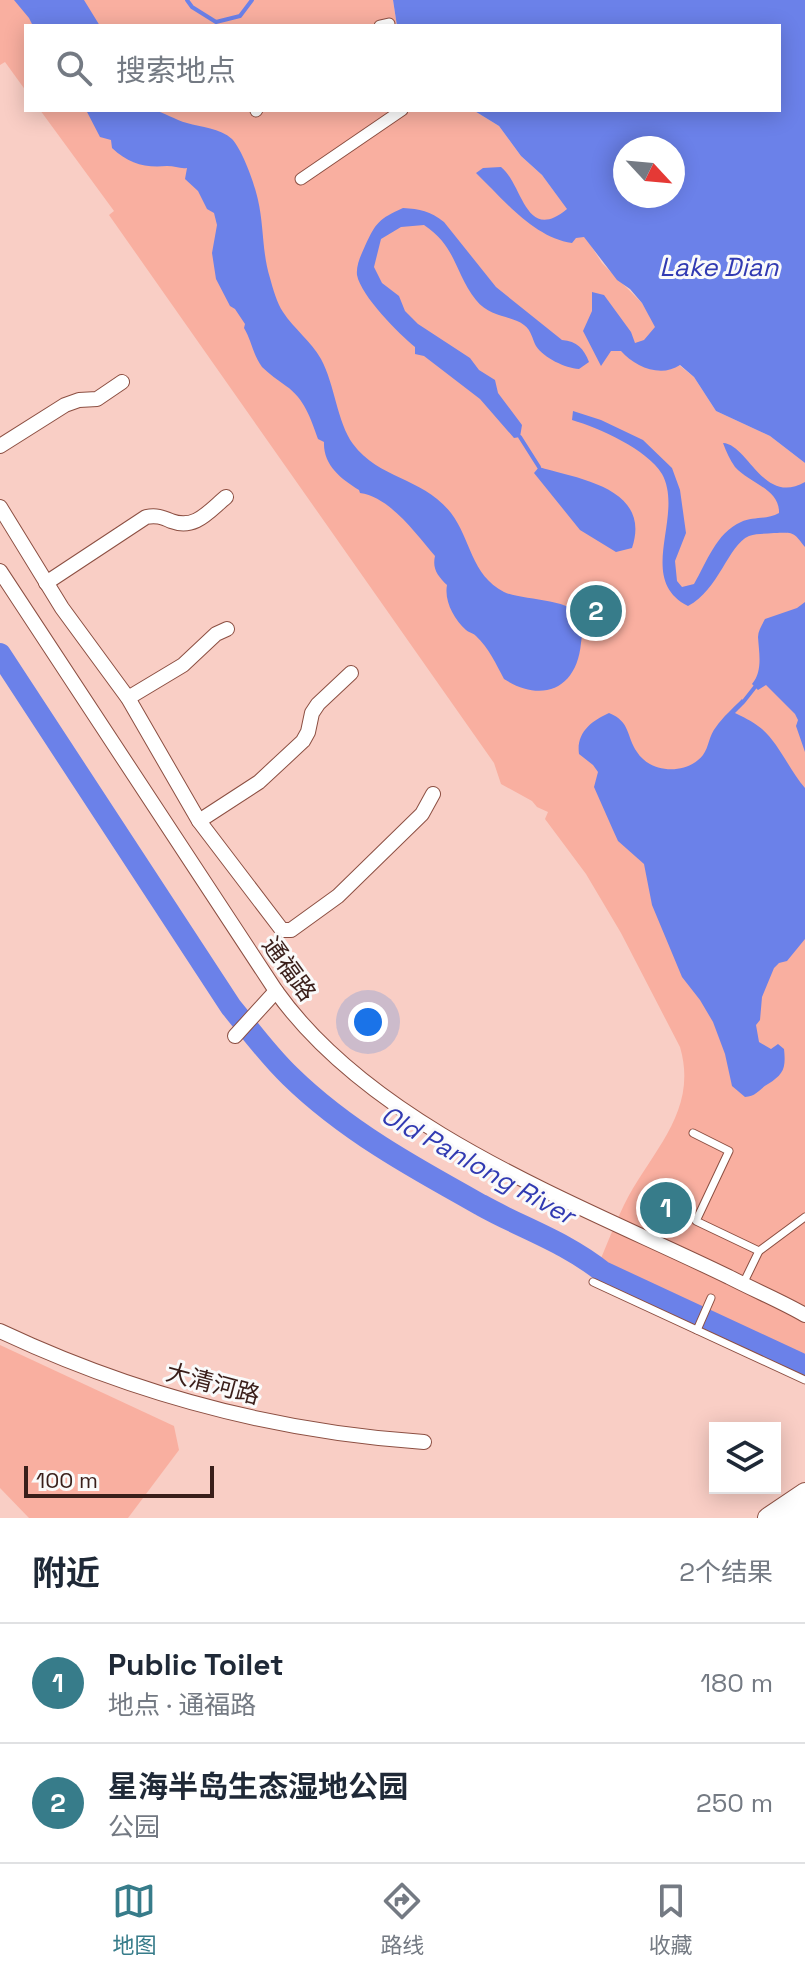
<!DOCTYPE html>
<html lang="zh">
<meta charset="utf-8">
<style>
:root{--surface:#fff;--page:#f6f6f7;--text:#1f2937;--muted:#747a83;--line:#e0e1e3;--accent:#377c8a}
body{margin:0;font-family:"Space Grotesk","Noto Sans SC",sans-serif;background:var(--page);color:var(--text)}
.controls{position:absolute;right:24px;bottom:24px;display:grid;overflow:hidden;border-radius:0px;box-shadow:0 4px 20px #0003}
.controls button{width:72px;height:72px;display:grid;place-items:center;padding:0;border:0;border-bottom:2px solid var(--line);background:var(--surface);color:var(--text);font:40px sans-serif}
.compass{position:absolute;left:613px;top:136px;width:72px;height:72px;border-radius:50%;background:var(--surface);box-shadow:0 4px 20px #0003;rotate:116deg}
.scale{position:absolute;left:24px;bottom:20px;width:190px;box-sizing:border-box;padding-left:8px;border:4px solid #3a1f1a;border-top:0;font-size:22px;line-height:28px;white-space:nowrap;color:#3a1f1a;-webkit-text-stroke:6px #fafafa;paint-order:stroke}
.you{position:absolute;left:368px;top:1022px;width:28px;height:28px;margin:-20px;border:6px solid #fff;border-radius:50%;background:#1a73e8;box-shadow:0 0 0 12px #1a73e833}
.badge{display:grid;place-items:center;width:52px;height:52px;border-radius:50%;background:var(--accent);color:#fff;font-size:26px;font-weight:700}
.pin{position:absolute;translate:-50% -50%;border:4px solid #fff;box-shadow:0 2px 8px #0006}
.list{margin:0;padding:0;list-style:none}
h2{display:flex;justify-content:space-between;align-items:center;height:104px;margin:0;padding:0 32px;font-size:34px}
h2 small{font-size:26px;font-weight:400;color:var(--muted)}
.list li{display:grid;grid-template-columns:52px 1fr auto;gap:24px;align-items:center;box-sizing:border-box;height:120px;padding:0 32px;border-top:2px solid var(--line)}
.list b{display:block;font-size:30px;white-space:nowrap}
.list p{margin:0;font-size:26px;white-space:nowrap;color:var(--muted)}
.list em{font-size:26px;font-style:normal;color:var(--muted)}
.icon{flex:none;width:44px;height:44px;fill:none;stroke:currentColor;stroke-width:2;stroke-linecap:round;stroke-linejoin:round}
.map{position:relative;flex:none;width:805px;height:1518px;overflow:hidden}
.search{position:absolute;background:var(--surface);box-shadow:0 4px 20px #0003;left:24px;right:24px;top:24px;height:88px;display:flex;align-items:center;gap:20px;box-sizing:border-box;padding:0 28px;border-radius:0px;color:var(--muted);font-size:30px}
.sheet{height:344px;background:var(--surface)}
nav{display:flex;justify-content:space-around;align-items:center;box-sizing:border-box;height:112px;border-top:2px solid var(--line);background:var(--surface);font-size:22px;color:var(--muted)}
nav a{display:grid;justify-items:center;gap:4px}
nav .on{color:var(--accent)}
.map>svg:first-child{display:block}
</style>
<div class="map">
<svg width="805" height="1518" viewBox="0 0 805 1518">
<rect width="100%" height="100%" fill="#f9cec5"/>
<g fill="#f9afa0">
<path d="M 0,0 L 393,0 L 397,26 L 26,26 L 26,91 L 5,62 L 0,65 Z"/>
<path d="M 40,110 L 473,110 L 499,126 L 521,156 L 542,175 L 567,208 L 602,263 L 642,303 L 679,365 L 694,377 L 716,411 L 770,436 L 805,463 L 805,1366 L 597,1268 C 606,1247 614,1225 624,1205 C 651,1151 699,1112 680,1047 L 621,933 L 586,874 L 545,819 L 548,812 L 537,807 L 532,801 L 501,784 L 494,763 L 109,215 L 114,211 Z"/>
<path d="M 0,1345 L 174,1426 L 179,1450 L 128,1518 L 29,1518 L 0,1488 Z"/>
</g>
<g fill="#6b81e9" fill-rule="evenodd">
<path d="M 14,0 L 84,0 L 100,26 L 33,26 L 29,18 Z"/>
<path d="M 393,0 L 805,0 L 805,463 L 770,436 L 716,411 L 694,377 L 680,365 C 661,378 635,367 621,351 L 611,351 L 601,366 L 583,331 L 592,311 L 592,292 L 604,295 L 631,332 L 635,343 L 644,340 L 655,327 L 642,303 L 630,289 L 617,280 L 584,237 L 576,238 L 572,243 C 534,238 502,198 476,173 L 483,168 L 501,167 C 523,184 525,244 567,209 L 542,175 L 521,156 L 499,126 L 473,110 L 779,110 L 779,26 L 397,26 ZM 625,148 L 673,148 L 673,196 L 625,196 Z"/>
<path d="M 86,110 C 107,110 131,107 153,110 C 164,112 175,120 187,123 C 201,127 220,128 232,139 C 243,151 255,185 258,200 C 264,226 262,253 270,278 C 273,289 277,303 283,312 C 294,329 311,341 321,359 C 335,385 337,422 353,444 C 380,480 423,477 451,513 C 471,539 471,575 504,592 C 523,601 574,598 581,619 C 584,626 582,635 581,643 C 577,688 543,704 504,679 C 496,664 489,648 476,636 C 472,632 471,634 466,630 C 454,619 444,601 447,585 C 438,576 432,569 435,556 C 416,534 390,497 360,493 L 359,490 C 341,479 323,465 324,442 L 318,439 C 311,419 304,398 286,386 C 278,380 269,374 262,367 C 253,355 251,339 244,328 L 245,324 L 235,309 L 230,306 L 216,279 L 212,253 L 217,225 L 214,213 L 207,209 L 198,191 L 185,179 L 187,168 C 180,169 175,166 167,166 C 145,168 129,164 112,148 L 111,140 L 100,137 Z"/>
<path d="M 403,208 C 420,209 430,211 444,222 L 496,287 L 562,340 C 577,341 584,349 589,362 L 579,369 C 565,368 544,358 536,346 C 532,339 532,331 524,325 C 511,315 490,318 476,300 C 454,272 457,247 424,225 L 401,227 L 381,239 L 374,267 L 382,283 L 399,296 L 405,311 L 418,324 L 470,358 L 479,370 L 495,380 L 498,393 L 522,425 L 520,437 L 514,438 L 480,399 L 424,356 L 415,354 L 415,347 C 399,334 361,296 357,275 C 356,265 361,255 365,246 C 376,222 379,219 403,208 Z"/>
<path d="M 573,411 L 601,420 L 643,440 L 672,468 L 680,490 L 686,533 L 675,561 L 677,581 L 682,587 L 694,584 C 707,562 716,533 741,522 C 753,516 767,520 779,513 C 780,489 749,483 735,467 C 730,460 726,451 723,443 C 748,444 763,506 805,482 L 805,547 C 793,532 795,532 774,533 C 766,534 757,533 749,536 C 728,545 719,590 688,606 C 635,579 685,516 662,474 C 647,449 599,428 572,420 Z"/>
<path d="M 539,467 C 579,479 652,488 632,548 L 616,552 L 580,530 L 534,473 Z"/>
<path d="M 805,602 L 805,752 L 796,726 L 798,720 L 795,714 L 766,685 L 758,690 L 752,684 C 763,671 759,653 758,637 C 758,631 762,625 765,619 L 797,608 Z"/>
<path d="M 742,699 L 745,703 L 735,713 C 743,717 752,721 758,726 C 777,739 789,770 805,788 L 805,939 L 787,961 L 779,963 L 774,968 L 762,997 L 760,1020 L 756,1025 L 759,1042 L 771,1049 L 778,1044 L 784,1049 C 786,1068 784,1074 768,1084 C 759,1089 757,1096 745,1097 L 732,1086 L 725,1054 L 713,1022 L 700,1000 L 682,977 L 652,905 L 644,864 L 618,841 L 613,830 L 594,787 L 598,772 L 593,765 L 579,754 C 576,733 591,721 609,713 C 631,722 626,736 637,752 C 651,774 687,775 703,755 C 709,747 709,735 716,727 C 723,717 733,708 742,699 Z"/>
</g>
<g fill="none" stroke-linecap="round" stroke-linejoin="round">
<g stroke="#6b81e9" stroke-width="4">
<path d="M 187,0 L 192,7 L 216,22 L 240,16 L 252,0"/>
<path d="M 520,437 L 539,467"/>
<path d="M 744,701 L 755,687"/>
</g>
<path stroke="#6b81e9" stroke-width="22" d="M 0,654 L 231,1007 C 250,1030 268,1055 290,1076 C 345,1130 414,1168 481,1205 C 524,1229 564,1241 603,1272 L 805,1366"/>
<g stroke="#8c4f42" stroke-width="9">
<g id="service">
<path d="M 693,1133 L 729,1151 L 696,1221 L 759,1251 L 743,1284"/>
<path d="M 759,1251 L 805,1217"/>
<path d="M 593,1282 L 805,1380"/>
<path d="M 697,1330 L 711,1298"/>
</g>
</g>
<g stroke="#8c4f42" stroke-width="13">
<g id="pedestrian">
<path d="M 380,26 L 389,24"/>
<path d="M 256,111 L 257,110"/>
<path d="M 301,179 L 402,110"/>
</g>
</g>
<g stroke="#8c4f42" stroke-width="16">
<g id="minor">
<path d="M 0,446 L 65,405 L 79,400 L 97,399 L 122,382"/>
<path d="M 0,507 L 62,608 L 128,698 L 199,821 L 282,930 L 291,930 L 338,896 L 422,814 L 433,794"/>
<path d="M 0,571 L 276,991 C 375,1130 579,1204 729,1277 C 754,1290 781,1301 805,1315"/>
<path d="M 46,583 L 146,517 C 156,515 162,517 171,521 C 195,530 208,512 226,497"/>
<path d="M 128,698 L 183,665 L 216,634 L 227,629"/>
<path d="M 199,821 L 259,782 L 303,741 L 308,732 L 312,713 L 318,704 L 351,673"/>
<path d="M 235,1036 L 276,991"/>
<path d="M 0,1331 C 134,1394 276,1432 424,1442"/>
</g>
</g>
<g stroke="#8c4f42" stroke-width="22">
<g id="secondary">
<path d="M 768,1518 L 805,1493"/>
<path d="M 794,1518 L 805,1510"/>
</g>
</g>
<use href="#service" stroke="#fff" stroke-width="7"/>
<use href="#pedestrian" stroke="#fff" stroke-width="11"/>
<use href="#minor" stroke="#fff" stroke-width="14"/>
<use href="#secondary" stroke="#fff" stroke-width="20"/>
</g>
<g text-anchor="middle" stroke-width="6" stroke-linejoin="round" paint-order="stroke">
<g font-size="24" fill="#3a1f1a" stroke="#fafafa">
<text transform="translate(289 969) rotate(54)" y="8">通福路</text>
<text transform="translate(213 1384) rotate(15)" y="8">大清河路</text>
</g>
<g font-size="26" font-style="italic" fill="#313ab2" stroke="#fafafa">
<text x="719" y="276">Lake Dian</text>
<text transform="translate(478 1165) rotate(29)" y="9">Old Panlong River</text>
</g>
</g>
</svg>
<div class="controls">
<button><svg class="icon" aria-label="layers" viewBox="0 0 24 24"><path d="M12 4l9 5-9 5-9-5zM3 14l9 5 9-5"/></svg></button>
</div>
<svg class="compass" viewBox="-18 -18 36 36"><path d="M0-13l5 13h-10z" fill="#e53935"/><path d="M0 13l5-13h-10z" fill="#747a83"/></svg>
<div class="scale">100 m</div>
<div class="you"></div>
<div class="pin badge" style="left:666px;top:1208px">1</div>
<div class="pin badge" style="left:596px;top:611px">2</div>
<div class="search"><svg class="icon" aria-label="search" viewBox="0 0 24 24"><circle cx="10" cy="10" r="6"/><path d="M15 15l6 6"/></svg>搜索地点</div>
</div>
<section class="sheet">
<h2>附近<small>2个结果</small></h2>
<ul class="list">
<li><span class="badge">1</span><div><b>Public Toilet</b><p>地点 · 通福路</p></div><em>180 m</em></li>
<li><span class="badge">2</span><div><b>星海半岛生态湿地公园</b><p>公园</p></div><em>250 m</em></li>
</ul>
</section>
<nav>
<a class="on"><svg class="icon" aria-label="map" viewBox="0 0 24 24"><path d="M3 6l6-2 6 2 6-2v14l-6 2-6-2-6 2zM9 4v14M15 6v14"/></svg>地图</a>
<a><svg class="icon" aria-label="directions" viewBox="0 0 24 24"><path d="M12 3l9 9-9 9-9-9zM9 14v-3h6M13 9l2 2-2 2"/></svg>路线</a>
<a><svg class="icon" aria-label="saved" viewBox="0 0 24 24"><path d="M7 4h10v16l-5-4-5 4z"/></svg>收藏</a>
</nav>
